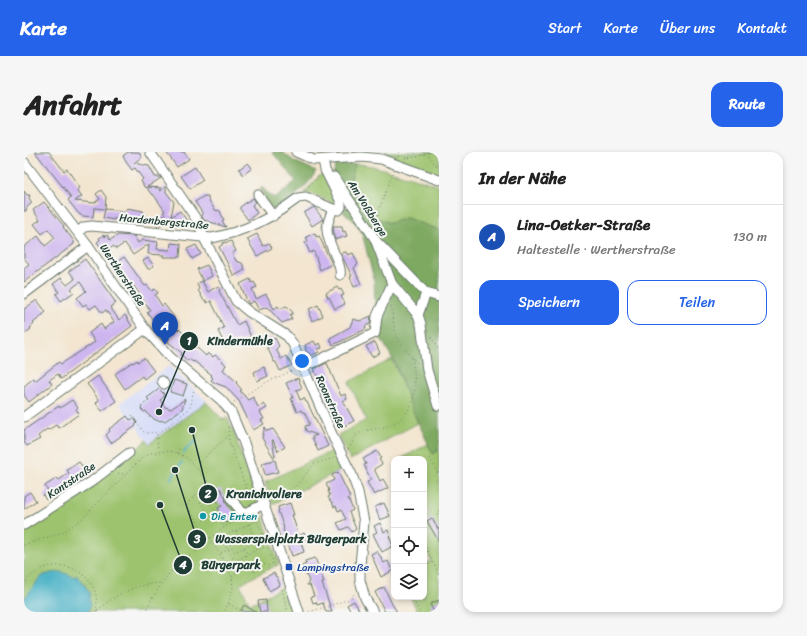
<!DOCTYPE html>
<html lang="de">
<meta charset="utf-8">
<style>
:root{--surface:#fff;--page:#f6f6f6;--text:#222;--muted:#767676;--line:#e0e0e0;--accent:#2563eb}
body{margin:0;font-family:Sriracha,sans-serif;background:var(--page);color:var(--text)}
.controls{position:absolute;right:12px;bottom:12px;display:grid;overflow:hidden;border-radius:8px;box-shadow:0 2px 6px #0003}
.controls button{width:36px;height:36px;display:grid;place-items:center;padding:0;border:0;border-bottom:1px solid var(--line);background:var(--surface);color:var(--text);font:20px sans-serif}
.you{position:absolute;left:278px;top:209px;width:14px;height:14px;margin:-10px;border:3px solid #fff;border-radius:50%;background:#1a73e8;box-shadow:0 0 0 6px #1a73e833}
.badge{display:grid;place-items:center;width:26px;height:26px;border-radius:50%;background:var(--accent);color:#fff;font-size:13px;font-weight:700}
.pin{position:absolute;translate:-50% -33px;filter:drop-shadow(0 1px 2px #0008)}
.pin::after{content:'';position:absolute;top:21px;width:14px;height:12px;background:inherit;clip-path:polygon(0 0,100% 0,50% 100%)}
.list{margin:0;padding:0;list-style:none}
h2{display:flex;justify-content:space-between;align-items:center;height:52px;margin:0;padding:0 16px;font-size:17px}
h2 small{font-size:13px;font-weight:400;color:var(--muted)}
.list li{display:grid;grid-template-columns:26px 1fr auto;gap:12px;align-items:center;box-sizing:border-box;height:64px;padding:0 16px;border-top:1px solid var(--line)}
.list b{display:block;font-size:15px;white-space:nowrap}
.list p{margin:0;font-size:13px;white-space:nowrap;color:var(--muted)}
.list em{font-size:13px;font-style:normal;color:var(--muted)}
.actions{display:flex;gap:8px;padding:12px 16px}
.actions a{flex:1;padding:9px 0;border:1px solid var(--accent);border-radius:12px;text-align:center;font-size:14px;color:var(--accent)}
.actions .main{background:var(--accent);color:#fff}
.icon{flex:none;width:22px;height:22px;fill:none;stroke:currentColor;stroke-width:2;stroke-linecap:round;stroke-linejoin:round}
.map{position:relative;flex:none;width:415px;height:460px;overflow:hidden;border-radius:12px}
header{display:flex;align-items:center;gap:24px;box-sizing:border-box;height:56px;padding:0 20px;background:var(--accent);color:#fff}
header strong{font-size:19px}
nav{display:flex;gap:22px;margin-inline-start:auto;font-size:14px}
.intro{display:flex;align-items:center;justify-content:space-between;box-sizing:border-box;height:96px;padding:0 24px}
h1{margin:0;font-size:28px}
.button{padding:10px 18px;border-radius:12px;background:var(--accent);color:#fff;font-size:14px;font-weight:700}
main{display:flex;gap:24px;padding:0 24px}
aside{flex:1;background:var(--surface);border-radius:12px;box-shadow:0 2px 6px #0003}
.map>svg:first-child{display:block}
</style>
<header>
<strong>Karte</strong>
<nav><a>Start</a><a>Karte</a><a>Über uns</a><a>Kontakt</a></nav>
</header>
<div class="intro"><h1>Anfahrt</h1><a class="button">Route</a></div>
<main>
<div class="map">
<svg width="415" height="460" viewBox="0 0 415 460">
<rect width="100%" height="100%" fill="#f6f6f2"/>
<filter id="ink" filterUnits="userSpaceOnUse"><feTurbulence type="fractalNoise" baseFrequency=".025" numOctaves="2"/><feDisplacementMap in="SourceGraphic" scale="8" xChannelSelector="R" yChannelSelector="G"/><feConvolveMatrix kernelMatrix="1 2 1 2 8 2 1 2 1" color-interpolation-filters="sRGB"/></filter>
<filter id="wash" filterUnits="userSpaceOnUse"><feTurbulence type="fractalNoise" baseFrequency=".012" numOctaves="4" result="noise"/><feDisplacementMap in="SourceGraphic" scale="16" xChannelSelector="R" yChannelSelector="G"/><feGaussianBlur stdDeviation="0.9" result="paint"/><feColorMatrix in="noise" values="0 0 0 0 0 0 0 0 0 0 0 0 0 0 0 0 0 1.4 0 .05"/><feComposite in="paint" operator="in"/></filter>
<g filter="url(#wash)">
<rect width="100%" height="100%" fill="#f3e5cf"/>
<path fill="#d3d9f9" d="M 145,214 L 167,234 L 183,249 L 125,291 L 95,252 Z"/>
<g fill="#9dc36e" stroke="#5e8051">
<path d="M 361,0 L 415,0 L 415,22 L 365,3 Z"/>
<path d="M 331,12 C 347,12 361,18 376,22 C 390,26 401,29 415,34 L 415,78 L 382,66 L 366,71 L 349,65 L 332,42 L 327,27 Z"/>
<path d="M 299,22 L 300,23 L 313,52 L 311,52 L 286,41 L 280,41 L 296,23 Z"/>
<path d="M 368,207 L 394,271 L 326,308 L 314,283 L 342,268 L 325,230 Z"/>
<path d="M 182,250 L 199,268 L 203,266 L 209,278 L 255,412 L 216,432 L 226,452 L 261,434 L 270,460 L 0,460 L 0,378 L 107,303 L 122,288 L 125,292 Z"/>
<path d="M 404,292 L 409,302 L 415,298 L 415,460 L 394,460 L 386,445 L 400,445 L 400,412 L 407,409 L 400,394 L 400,360 L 401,359 L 404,363 L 406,362 L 400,353 L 400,307 L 376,307 Z"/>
<path d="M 310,298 L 319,317 L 249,352 L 241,330 Z"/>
</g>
<g fill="#7ea961" stroke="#4e734a">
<path d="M 248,0 L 258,0 L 270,9 L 292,19 C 285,34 264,51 249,58 L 245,54 L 236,37 L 238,35 L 246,44 L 252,46 L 272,29 Z"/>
<path d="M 331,12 L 327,27 L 332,42 L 349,65 L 366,71 L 382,66 L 415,78 L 415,298 L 409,302 L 387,255 L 371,211 L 355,183 L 352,174 L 350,128 L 338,81 L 330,69 L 319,60 L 322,52 L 309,28 L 311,13 Z"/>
</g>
<path fill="#47b0c6" stroke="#33767d" d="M 37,420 L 51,425 L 52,423 L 59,430 L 66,442 L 65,443 L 66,453 L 64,460 L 0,460 L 0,447 L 15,427 L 20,423 L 28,421 Z"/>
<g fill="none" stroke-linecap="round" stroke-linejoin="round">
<g stroke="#47b0c6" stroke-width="2">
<path d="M 160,301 L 164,295 L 172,289"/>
<path d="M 147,327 L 158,310"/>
</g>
</g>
<g id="blocks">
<g fill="#cdb5ef">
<path d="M 11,0 L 25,0 L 40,19 L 43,17 L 56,36 L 53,38 L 58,44 L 51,49 L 70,51 L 76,47 L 72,42 L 77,38 L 82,45 L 81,57 L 70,56 L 69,65 L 59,64 L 55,62 L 44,48 L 47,45 Z"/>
<path d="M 104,0 L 115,0 L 118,5 L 110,11 L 125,14 L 131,25 L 136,25 L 137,26 L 123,35 L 137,36 L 135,38 L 136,39 L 142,34 L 142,40 L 150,50 L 147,65 L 156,59 L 164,70 L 163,73 L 160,74 L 158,74 L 156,72 L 154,74 L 147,73 L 144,68 L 134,75 L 131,70 L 141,63 L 139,60 L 141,59 L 129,42 L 128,43 L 122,35 L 121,36 L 117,29 L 119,27 L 111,16 L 108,18 L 102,10 L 99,4 Z"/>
<path d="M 142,0 L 160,0 L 165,7 L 153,15 Z"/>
<path d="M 224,11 L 228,16 L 219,23 L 215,17 Z"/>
<path d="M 171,15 L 179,28 L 166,37 L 157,24 Z"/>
<path d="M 0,39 L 3,43 L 6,43 L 5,46 L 8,51 L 3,55 L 2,59 L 0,59 Z"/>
<path d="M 180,44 L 184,44 L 184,47 L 191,58 L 196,59 L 200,68 L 198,69 L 202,75 L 180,68 L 177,63 L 179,62 L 171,50 Z"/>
<path d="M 229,46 L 232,50 L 228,53 L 233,61 L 224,68 L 216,57 L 216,55 Z"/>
<path d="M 20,50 L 40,74 L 39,75 L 50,89 L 50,92 L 0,130 L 0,116 L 5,112 L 0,106 L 0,95 L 14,84 L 21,94 L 31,86 L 24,77 L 18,82 L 10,72 L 16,68 L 9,58 Z"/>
<path d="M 290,55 L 299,67 L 288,74 L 280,61 Z"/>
<path d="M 103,56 L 119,59 L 122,65 L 122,71 L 101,69 L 101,67 L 90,66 L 90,68 L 79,66 L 81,57 L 101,59 Z"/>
<path d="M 309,74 L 318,74 L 319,80 L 321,79 L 323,84 L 311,88 Z"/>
<path d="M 291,81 L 292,85 L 295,84 L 308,112 L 296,118 L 290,99 L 286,101 L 281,90 L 284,89 L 282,85 Z"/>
<path d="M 233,82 L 239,94 L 245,91 L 248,96 L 233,104 L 223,87 Z"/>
<path d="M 80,83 L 81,85 L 83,83 L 86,88 L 94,83 L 110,84 L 114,91 L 118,88 L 134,90 L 133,97 L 146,98 L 147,91 L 157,92 L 156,105 L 139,105 L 140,103 L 124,102 L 125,92 L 109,103 L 101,91 L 92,97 L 90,94 L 80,100 L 73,90 L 76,88 L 75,86 Z"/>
<path d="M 207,89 L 212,99 L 208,101 L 212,109 L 218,111 L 221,118 L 210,124 L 195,95 L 198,93 L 200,90 L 203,91 Z"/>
<path d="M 172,93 L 177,102 L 168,107 L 163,97 Z"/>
<path d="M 322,100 L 324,103 L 329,101 L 334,112 L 330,116 L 337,132 L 330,135 L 326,125 L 328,124 L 318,104 L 318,101 Z"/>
<path d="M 100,105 L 121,134 L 123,133 L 128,139 L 131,137 L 134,141 L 131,143 L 138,154 L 140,152 L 150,165 L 150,167 L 147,169 L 154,178 L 155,177 L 163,185 L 162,186 L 182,204 L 184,201 L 189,205 L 191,203 L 196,207 L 202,213 L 199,218 L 213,230 L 212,231 L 218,238 L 216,239 L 224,248 L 229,245 L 234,255 L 240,252 L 243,256 L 236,260 L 240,267 L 237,268 L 240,272 L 229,278 L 215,249 L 202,235 L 191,231 L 187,228 L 189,226 L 187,224 L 188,223 L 170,209 L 169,210 L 165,207 L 164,209 L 157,203 L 158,201 L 144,190 L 145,187 L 138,178 L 137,179 L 123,160 L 126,158 L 110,134 L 107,136 L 91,111 Z"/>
<path d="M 124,106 L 130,114 L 124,117 L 119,109 Z"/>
<path d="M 61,107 L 92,151 L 86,155 L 95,168 L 101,163 L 108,174 L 37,227 L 34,222 L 25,228 L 28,232 L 5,250 L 0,243 L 0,234 L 10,226 L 11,229 L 35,210 L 37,212 L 71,190 L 65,181 L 77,172 L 80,177 L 90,170 L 82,158 L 78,161 L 72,153 L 66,157 L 62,152 L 59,154 L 53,146 L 62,139 L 56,130 L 47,137 L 50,140 L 37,149 L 32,142 L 35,140 L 29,132 L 37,126 L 43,133 L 51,127 L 45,119 Z"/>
<path d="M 183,113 L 188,124 L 179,129 L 173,117 Z"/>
<path d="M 226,127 L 228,131 L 230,130 L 233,135 L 228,137 L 232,147 L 242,142 L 250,157 L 254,154 L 256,157 L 262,154 L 264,155 L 269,161 L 266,163 L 268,167 L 258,171 L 243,155 L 235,158 L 230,149 L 225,152 L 224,151 L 216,132 Z"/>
<path d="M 178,129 L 184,140 L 192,135 L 196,136 L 195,139 L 213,173 L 220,169 L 227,185 L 217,190 L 216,188 L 202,195 L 194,179 L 200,176 L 196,169 L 197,169 L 187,149 L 183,151 L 182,148 L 180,149 L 174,138 L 175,137 L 173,132 Z"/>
<path d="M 313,135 L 315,138 L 317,137 L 320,143 L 317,144 L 321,152 L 311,157 L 305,145 L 304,146 L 302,141 Z"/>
<path d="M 13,148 L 22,160 L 18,163 L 18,164 L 9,171 L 10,172 L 6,176 L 7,177 L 0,182 L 0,157 Z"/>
<path d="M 294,153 L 299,164 L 288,169 L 285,162 L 287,161 L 285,157 Z"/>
<path d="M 347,164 L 346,172 L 341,174 L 342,177 L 309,193 L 306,186 L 326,175 L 329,167 L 336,169 Z"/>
<path d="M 247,185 L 248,188 L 251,186 L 255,194 L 252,197 L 257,207 L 262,204 L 268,213 L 256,219 L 252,210 L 250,210 L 240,188 Z"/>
<path d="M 290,189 L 292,193 L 296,191 L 298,196 L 294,197 L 295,200 L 286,204 L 285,201 L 283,201 L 281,196 L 282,196 L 281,193 Z"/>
<path d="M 351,190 L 356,201 L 348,205 L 342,194 Z"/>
<path d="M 120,206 L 130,219 L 120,227 L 118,224 L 101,237 L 91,222 L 108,210 L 109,211 L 113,208 L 114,210 Z"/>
<path d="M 303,211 L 317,244 L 321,242 L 323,247 L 319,249 L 330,269 L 316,276 L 307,252 L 305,252 L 290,217 Z"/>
<path d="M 240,215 L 244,224 L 233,229 L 230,220 Z"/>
<path d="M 74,224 L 92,249 L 78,259 L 72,251 L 75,248 L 63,232 Z"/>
<path d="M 274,226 L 278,236 L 272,238 L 276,248 L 280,246 L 282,250 L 283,250 L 304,294 L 294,299 L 288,285 L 293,283 L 282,279 L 281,274 L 285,273 L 285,270 L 280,260 L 278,260 L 277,258 L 273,260 L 267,246 L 269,246 L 262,231 Z"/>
<path d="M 150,228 L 163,232 L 159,244 L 146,240 Z"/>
<path d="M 135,237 L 140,242 L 140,245 L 136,248 L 141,255 L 147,257 L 161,247 L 158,257 L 141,269 L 131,268 L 127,264 L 126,265 L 122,259 L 120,260 L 117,257 L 118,254 L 125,248 L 123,246 Z"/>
<path d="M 48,248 L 54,256 L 52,257 L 55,262 L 35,276 L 32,273 L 24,278 L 23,277 L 14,284 L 16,287 L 3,294 L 0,290 L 0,278 L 35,254 L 36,256 Z"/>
<path d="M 103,264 L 106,268 L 110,266 L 113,271 L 111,273 L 112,274 L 87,291 L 82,283 L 86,279 L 85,277 Z"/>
<path d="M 241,275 L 243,279 L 249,277 L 261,295 L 254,299 L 249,288 L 248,288 L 251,305 L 250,306 L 238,286 Z"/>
<path d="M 353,299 L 357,306 L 355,307 L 358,312 L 350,317 L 356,329 L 359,327 L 364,336 L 350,343 L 343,330 L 347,328 L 340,313 L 342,312 L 339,307 Z"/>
<path d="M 251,308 L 254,320 L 241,323 L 238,311 Z"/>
<path d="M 55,310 L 61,318 L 54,323 L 55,325 L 22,348 L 19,343 L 24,339 L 21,334 L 33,326 L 35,328 L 45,321 L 43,318 Z"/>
<path d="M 314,320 L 326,345 L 324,346 L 329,358 L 325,360 L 332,377 L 328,380 L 324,375 L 317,378 L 313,371 L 322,367 L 317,358 L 314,359 L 312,354 L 310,355 L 308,350 L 307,350 L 304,345 L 306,344 L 304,339 L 305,338 L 302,332 L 310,328 L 308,323 Z"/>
<path d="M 196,336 L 201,345 L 202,351 L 209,359 L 212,365 L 201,371 L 194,356 L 198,354 L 188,345 Z"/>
<path d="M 6,340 L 12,349 L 0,357 L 0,344 Z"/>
<path d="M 266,351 L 270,363 L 268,363 L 275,384 L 280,381 L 283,387 L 277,390 L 280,400 L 268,404 L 261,382 L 259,377 L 260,376 L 254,359 L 255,359 L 254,355 Z"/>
<path d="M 360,351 L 366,364 L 356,368 L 351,355 Z"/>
<path d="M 408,366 L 414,377 L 415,376 L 415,390 L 403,369 Z"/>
<path d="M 356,371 L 360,380 L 364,378 L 366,384 L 365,384 L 369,394 L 358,400 L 349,382 L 353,380 L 350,374 Z"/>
<path d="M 353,399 L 360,411 L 364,409 L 368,419 L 357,425 L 347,402 Z"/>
<path d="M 291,406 L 300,430 L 298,431 L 308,460 L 302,460 L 299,451 L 293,453 L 292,450 L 289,451 L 287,445 L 290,444 L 286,433 L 283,433 L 285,429 L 278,414 L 282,412 L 281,409 Z"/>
<path d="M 250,421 L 252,425 L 253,425 L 256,433 L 245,439 L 239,426 Z"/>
<path d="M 360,435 L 368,452 L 373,460 L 361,460 L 351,440 Z"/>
<path d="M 242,448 L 243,460 L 236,460 L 234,449 Z"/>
<path d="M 415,448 L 415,460 L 410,460 L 406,452 Z"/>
<path d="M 330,449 L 336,460 L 327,460 L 323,453 Z"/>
<path d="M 220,453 L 232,460 L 222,460 L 217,458 Z"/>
</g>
</g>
</g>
<g filter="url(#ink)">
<use href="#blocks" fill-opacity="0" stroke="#69786a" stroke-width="1"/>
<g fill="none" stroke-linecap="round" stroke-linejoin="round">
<g stroke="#69786a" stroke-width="11">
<g id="minor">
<path d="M 126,0 L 175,71 L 180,86 L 212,149 L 225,160 L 263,184 L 269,192 L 310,287 L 328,323 L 334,340 L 340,370 L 336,413 L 336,428 L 341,446 L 349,460"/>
<path d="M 272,0 L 290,8 L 337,5 L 357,7 L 415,28"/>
<path d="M 0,10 L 64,94 L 121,177 L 146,205 L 197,248 L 207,260 L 220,291 L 275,460"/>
<path d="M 310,25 L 351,87 L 368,132 L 394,163 L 397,172 L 403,218 L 414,254"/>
<path d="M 234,43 L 249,64"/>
<path d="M 309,57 C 306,64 303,71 303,78 C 303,92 319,113 316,123"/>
<path d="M 54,80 L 60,75 L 68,74 L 188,86 C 222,79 246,67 274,46 L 282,45 L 309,57 L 315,58 L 317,55 L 317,50 L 301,18 L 299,8"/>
<path d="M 353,90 L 402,141 L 415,145"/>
<path d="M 0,142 L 64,94"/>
<path d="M 394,163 L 402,141"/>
<path d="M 289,211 L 351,181 L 353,164 L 368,132"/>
<path d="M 138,229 L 140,232"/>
<path d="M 0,265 L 121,177"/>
<path d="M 207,347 L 215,356 L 218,363 L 240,352"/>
<path d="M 0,373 L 67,330 L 105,301"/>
</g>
</g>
<g stroke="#69786a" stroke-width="1" stroke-dasharray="1 3" stroke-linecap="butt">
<path d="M 403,0 L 411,13 L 415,13"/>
<path d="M 413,0 L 415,4"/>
<path d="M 391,1 L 392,5"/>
<path d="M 374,5 L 375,0"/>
<path d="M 381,6 L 393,5 L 406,0"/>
<path d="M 282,37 L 295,23"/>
<path d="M 347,67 L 353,66"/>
<path d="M 354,72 L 360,85"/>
<path d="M 353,75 L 354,60 L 369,21"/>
<path d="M 367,154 L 372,185 L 379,195 L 393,211"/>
<path d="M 407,185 L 415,198"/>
<path d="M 210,250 L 241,231 L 270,218"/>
<path d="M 108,263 C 113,269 115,275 121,281 L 136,280 L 165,257 C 169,251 167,243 171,237"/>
<path d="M 204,275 L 205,289 L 227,349"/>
<path d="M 133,282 L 134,298"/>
<path d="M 324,297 C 329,293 328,286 334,282 C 342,277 355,277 364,274 C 394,263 393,232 388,206"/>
<path d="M 153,301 L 156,295"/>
<path d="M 406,306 L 415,323"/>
<path d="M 172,313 L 204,284"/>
<path d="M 94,321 L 100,322"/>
<path d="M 177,339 L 189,356 L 201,376"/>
<path d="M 220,346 L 224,342"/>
<path d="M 248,348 L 272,334 L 290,312 L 310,306"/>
<path d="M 176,350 L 186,363 L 177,371"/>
<path d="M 415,358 L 413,361 L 415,364"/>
<path d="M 232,366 L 251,415"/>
<path d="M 225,372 L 234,397 L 211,409 L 197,386 Z"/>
<path d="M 225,372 L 233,369"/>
<path d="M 212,379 L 214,385"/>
<path d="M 221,382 L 225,393 L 211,400 L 205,391 Z"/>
<path d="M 186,386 L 211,368"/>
<path d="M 223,387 L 229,385"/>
<path d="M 400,392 L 415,423"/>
<path d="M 0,393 L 39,380 L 57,368 L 119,305 L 127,301 L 141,299 L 150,300 L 159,304 L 165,308 L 184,329 L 183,332 L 165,350 L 163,354 L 196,402 L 208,425 L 209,436 L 204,452 L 200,460"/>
<path d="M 220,396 L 223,402"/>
<path d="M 235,397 L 241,395"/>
<path d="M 197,401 L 208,395"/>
<path d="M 400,414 L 407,411"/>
<path d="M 229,415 L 231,421"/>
<path d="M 218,416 L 227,413 L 232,415 L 238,412 L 245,414 L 249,411"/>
<path d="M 208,425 L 218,416 L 217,407"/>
<path d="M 0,433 C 23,396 80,416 72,460"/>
<path d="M 258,437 L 264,460"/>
<path d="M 387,445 L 396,460"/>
<path d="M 205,452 L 219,460"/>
<path d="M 73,458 C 79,455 83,450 88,447 C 102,437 120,432 137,431"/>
<path d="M 121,460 C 131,441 141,423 158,409 C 167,401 178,397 188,390"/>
<path d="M 285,460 L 323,448 L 327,446 L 331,441"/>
</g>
<use href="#minor" stroke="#fff" stroke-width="9"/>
</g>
</g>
<circle fill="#0f9aa8" stroke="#f6f6f2" stroke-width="1.5" cx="179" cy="364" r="4"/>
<rect fill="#1a4fb4" stroke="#f6f6f2" stroke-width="1.5" x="261" y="411" width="8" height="8" rx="2"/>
<g text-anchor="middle" stroke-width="4" stroke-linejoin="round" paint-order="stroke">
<g font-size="11" fill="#1f3d34" stroke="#f6f6f2">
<text transform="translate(344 56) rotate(58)" y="4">Am Voßberge</text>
<text transform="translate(140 69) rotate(5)" y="4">Hardenbergstraße</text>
<text transform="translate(99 123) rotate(56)" y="4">Wertherstraße</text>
<text transform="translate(307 250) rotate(66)" y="4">Roonstraße</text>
<text transform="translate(47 328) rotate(-34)" y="4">Kantstraße</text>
</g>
<g font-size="11" fill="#0d838f" stroke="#f6f6f2" text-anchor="start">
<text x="187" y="368">Die Enten</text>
</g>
<g font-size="11" fill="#164399" stroke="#f6f6f2" text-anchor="start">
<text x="273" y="419">Lampingstraße</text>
</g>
</g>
<path fill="none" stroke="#1f3d34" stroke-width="1.5" d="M135 260L165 189M168 278L184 342M151 318L173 387M136 353L159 413"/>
<g fill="#1f3d34" stroke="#f6f6f2" stroke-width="1.5">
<circle cx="135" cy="260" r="4"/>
<circle cx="168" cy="278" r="4"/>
<circle cx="151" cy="318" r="4"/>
<circle cx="136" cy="353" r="4"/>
<circle cx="165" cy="189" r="10"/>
<circle cx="184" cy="342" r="10"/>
<circle cx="173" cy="387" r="10"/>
<circle cx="159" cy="413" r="10"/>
</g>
<g font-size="12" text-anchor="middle" font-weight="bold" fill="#fff">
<text x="165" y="193">1</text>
<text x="184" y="346">2</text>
<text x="173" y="391">3</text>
<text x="159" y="417">4</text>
</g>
<g font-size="12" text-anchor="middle" font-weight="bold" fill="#1f3d34" stroke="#f6f6f2" stroke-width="4" stroke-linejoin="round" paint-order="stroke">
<text x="216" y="193">Kindermühle</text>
<text x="240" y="346">Kranichvoliere</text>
<text x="267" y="391">Wasserspielplatz Bürgerpark</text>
<text x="207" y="417">Bürgerpark</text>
</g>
</svg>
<div class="controls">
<button>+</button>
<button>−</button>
<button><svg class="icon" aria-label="locate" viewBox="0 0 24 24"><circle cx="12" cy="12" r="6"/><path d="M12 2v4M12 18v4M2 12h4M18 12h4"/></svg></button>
<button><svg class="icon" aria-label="layers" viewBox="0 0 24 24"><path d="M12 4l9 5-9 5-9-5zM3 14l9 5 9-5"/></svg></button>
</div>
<div class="you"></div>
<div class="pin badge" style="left:141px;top:193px;background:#1a4fb4">A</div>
</div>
<aside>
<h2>In der Nähe<small></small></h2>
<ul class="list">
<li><span class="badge" style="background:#1a4fb4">A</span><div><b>Lina-Oetker-Straße</b><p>Haltestelle · Wertherstraße</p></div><em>130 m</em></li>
</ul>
<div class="actions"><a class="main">Speichern</a><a>Teilen</a></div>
</aside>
</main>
